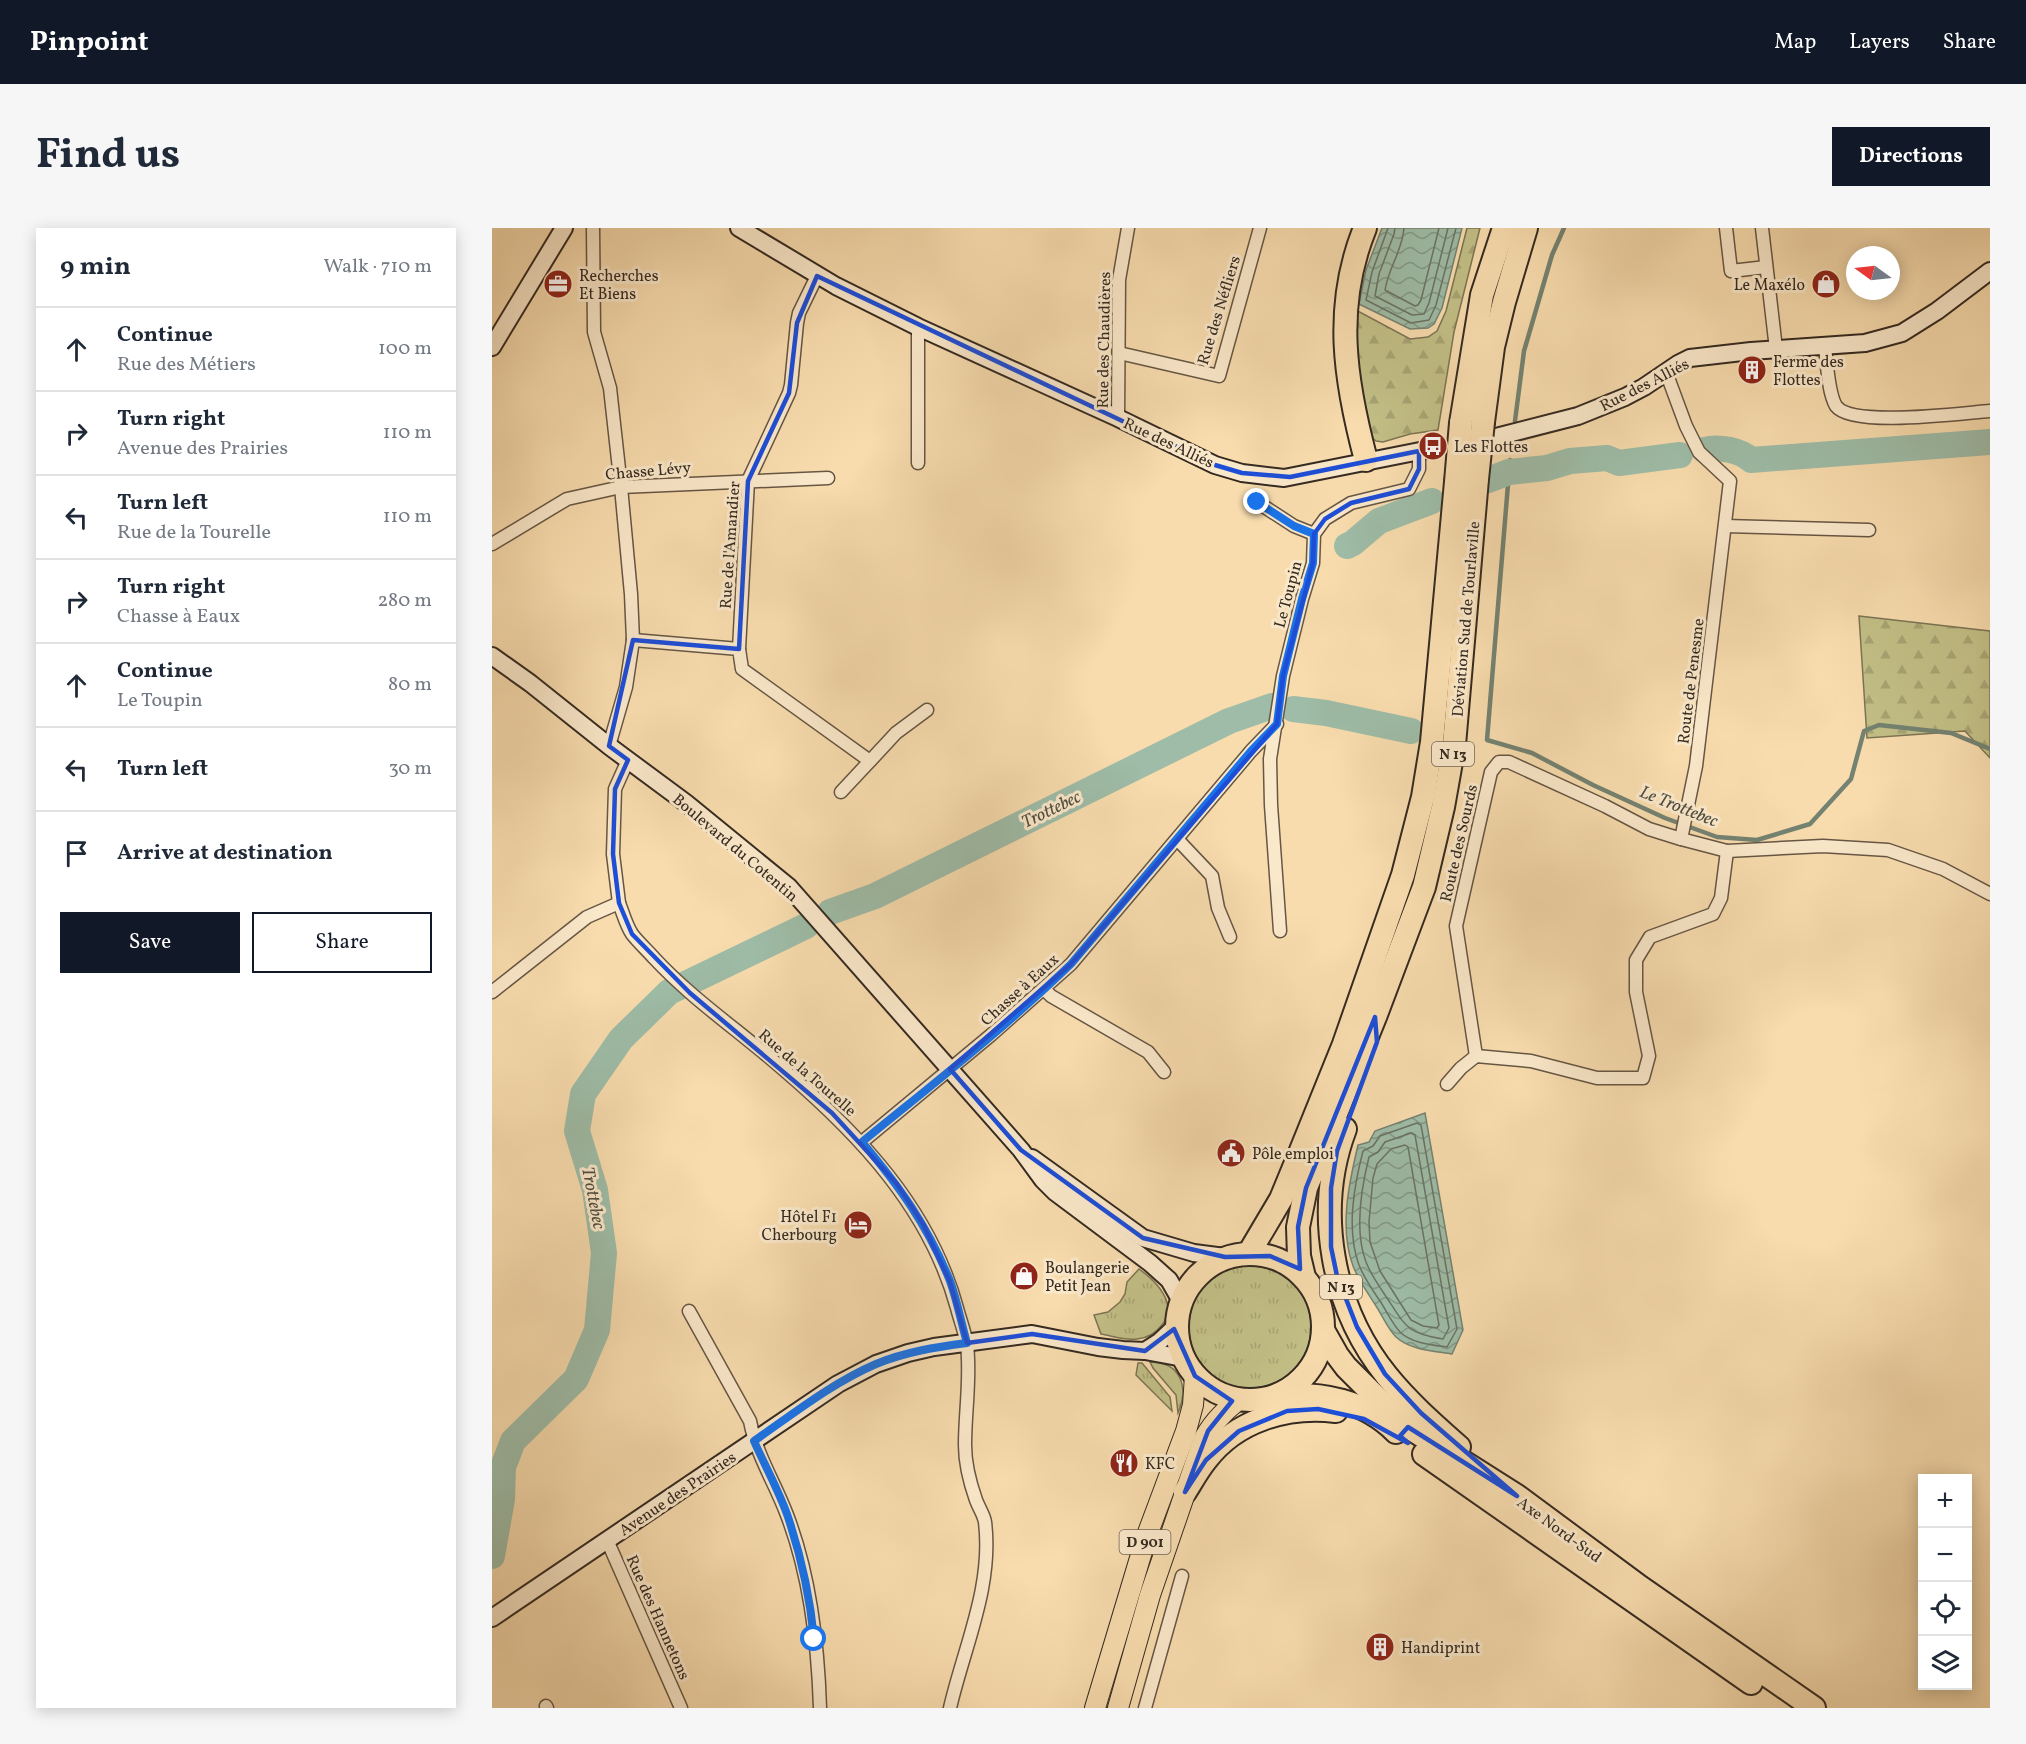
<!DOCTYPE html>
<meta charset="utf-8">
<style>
:root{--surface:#fff;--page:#f6f6f7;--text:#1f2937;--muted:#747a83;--line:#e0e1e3;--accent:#111827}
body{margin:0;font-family:Vollkorn,serif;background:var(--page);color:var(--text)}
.controls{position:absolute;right:18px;bottom:18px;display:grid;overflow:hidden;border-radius:0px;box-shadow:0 3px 15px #0003}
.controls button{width:54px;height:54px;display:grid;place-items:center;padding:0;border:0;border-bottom:2px solid var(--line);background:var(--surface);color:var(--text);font:30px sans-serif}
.compass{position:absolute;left:1354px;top:18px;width:54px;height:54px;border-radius:50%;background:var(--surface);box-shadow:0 3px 15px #0003;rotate:285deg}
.stop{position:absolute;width:18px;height:18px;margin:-14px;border:4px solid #1a73e8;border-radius:50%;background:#fff}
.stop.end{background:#1a73e8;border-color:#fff;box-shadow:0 2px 6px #0008}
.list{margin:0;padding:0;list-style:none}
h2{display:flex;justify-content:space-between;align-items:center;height:78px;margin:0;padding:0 24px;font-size:26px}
h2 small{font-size:20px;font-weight:400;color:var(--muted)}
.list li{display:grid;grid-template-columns:39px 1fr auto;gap:18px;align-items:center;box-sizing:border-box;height:84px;padding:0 24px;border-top:2px solid var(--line)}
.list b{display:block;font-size:22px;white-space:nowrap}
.list p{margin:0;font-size:20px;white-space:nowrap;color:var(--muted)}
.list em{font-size:20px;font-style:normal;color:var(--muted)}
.actions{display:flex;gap:12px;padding:18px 24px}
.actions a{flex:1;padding:14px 0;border:2px solid var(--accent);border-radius:0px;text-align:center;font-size:21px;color:var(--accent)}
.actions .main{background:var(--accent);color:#fff}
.icon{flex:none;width:33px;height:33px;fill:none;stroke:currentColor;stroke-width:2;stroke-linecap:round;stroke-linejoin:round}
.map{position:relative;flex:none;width:1498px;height:1480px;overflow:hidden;border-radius:0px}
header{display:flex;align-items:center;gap:36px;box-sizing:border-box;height:84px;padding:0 30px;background:var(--accent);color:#fff}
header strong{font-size:28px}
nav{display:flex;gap:33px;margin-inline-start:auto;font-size:21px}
.intro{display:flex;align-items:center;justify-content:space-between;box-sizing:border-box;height:144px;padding:0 36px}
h1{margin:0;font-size:42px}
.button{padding:15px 27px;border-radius:0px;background:var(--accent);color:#fff;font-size:21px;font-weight:700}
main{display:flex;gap:36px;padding:0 36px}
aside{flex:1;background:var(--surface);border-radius:0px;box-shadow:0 3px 15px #0003}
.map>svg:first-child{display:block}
</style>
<header>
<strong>Pinpoint</strong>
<nav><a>Map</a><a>Layers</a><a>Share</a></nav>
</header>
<div class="intro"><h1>Find us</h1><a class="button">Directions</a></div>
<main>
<aside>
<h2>9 min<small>Walk · 710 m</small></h2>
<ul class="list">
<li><svg class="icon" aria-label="ahead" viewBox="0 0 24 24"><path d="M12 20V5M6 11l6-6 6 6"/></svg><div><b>Continue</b><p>Rue des Métiers</p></div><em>100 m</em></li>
<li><svg class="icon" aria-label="right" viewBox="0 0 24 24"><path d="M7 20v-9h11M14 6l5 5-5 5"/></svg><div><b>Turn right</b><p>Avenue des Prairies</p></div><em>110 m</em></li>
<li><svg class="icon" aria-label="left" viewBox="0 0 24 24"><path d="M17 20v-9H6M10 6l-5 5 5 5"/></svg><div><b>Turn left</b><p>Rue de la Tourelle</p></div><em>110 m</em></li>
<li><svg class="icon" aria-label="right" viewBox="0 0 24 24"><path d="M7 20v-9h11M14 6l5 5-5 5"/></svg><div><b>Turn right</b><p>Chasse à Eaux</p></div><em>280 m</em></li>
<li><svg class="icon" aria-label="ahead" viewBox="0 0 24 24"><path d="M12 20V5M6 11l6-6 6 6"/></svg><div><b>Continue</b><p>Le Toupin</p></div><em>80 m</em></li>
<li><svg class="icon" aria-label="left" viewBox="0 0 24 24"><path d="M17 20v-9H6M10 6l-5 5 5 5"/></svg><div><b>Turn left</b></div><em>30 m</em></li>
<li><svg class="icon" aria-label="arrive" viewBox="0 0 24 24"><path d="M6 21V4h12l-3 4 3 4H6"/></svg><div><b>Arrive at destination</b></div></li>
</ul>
<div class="actions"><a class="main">Save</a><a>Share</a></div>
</aside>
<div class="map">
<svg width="1498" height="1480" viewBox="0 0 1498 1480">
<defs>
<pattern id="grass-tufts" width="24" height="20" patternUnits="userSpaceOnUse" patternTransform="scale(1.5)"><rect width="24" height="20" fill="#c2bf86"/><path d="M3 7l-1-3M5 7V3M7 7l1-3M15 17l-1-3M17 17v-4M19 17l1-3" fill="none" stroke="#a7a473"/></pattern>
<pattern id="forest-firs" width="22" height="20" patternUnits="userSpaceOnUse" patternTransform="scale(1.5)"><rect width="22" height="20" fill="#c2bf86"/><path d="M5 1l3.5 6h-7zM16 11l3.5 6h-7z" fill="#a7a473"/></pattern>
<pattern id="water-waves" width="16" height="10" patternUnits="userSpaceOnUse" patternTransform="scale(1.5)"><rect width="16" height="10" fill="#9ebca7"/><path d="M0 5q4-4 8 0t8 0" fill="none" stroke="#829988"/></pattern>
</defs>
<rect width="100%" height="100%" fill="#f8dcae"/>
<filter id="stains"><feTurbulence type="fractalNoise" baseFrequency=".00333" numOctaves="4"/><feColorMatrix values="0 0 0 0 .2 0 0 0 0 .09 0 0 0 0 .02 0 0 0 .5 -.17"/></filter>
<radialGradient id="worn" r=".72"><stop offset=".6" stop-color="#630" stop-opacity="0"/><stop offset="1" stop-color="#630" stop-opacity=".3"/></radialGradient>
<g fill="url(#grass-tufts)" stroke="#7c7454" stroke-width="1.5">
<circle cx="758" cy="1099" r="61"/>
<path d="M 647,1041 C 664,1053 688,1077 669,1098 C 663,1106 655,1110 645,1111 C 634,1113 620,1108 609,1106 L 602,1087 L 616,1084 L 628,1074 L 633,1066 L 635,1054 Z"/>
<path d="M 658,1134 C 689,1134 697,1159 686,1185 L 684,1167 L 661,1140 Z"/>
<path d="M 646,1135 L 650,1135 L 678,1169 L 680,1183 L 644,1147 Z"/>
<path d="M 698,1209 L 705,1211 L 618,1480 L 611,1480 L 660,1314 Z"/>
</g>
<g fill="url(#forest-firs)" stroke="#7c7454" stroke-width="1.5">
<path d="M 975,0 L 988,0 L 962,104 L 946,202 L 918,206 L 891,214 L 884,213 L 878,208 L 865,149 L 864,82 L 918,111 L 936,109 L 945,103 L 954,83 Z"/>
<path d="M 1367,388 L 1498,403 L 1498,530 L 1473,503 L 1375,510 Z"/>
</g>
<g fill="url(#water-waves)" stroke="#748271" stroke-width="1.5">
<path d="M 890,0 L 970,0 L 950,80 L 942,96 L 936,100 L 918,101 L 867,76 L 874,42 Z"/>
<path d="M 933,885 L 971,1102 L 960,1126 C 942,1123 918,1122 904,1109 C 896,1101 890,1087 884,1078 C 876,1065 867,1053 861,1038 C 847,1000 857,955 866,917 L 877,914 L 883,903 Z"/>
</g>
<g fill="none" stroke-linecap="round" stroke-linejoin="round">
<g stroke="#6a7364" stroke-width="1.5">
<path d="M 896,0 L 880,44 L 874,72 L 919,95 L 937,92 L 944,77 L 964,0"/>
<path d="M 903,0 L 902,6 L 887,46 L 883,68 L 920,87 L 932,86 L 937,75 L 956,0"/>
<path d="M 912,0 C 911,21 896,41 893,62 L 923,78 L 926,77 L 929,72 L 947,0"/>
<path d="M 925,895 L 929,897 L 965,1101 L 955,1119 C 940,1117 919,1115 908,1104 C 900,1095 894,1082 888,1073 C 880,1061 872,1050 867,1037 C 854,1002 862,958 871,923 L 881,918 L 888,908 Z"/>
<path d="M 919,905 L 923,907 L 957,1100 L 951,1111 C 915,1105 914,1099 895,1070 C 887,1058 879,1047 874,1034 C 862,1002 869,961 877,929 L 886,924 L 893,914 Z"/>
<path d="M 913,917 L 916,919 L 947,1097 L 945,1100 L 931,1098 L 919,1092 L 888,1043 L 878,1014 L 877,994 L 881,950 L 885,936 L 899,921 Z"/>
</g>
<g stroke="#748271" stroke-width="4.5">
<path d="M 1023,193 L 1032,123 L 1060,27 L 1072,0"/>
<path d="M 1018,232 L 995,512 L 1040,525 L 1101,557 L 1173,590 L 1225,609 L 1265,612 L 1318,596 L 1359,551 L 1372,503 L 1387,497 L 1459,505 L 1498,521"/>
</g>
<g stroke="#9ebca7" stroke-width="26">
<path d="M 1212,222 C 1227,218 1248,222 1259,232 L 1498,214"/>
<path d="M 996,252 L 1017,244 L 1055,240 L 1078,233 L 1115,230 L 1127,235 L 1188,227"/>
<path d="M 855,318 L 861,315 L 887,293 L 940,273"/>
<path d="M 801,481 L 834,485 L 919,503"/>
<path d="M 338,684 L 383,668 L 737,493 L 780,478"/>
<path d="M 0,1328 L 10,1271 L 11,1239 L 21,1213 L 84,1151 L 105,1102 L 112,1025 L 103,962 L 85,903 L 91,866 L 129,811 L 177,764 L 314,698"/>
</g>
<g stroke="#665644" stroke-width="15">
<g id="street">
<path d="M 101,0 L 102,104 L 118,160 L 129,259 L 139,366 L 141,412 L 134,459 L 117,518"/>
<path d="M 1234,0 L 1239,43 L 1274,39"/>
<path d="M 1270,0 L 1284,121"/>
<path d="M 426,99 L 426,235"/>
<path d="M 1333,119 C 1335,134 1336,165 1344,178 C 1360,200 1470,185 1498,183"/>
<path d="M 627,125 L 727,148 L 768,0"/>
<path d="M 1174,144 L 1194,198 L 1207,224 L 1238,253 L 1204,538 L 1189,611"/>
<path d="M 626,190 L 627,52 L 636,0"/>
<path d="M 765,274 L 802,298 L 822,306"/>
<path d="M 1233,298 L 1377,302"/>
<path d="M 0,316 L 75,271 L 129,259 L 336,250"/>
<path d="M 141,412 L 247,421 L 250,441 L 378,533 L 404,505 L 435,482"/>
<path d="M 247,421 L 256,253 L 297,165 L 299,157 L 305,95 L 307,85 L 325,48"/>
<path d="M 349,564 L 378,533"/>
<path d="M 685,611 L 720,648 L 726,680 L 738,709"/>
<path d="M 127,675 C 131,685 134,697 140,706 C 146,714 155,722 162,730 C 201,772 249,804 292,842 C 368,907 438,981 465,1080 C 468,1092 473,1104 475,1117 C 479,1150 473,1183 473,1217 C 473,1235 478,1255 484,1272 C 487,1280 492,1287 493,1294 C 501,1359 472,1419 458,1480"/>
<path d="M 788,703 L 779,577 L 778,531 L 791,448 L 810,371 L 821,335 L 822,306 L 833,291 L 859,275 L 917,261 L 927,241 L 927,223"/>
<path d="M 553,762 L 559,768 L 656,824 L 672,844"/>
<path d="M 0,764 L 95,689 L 127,675 L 121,626 L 123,561 L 136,532"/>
<path d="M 984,828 L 964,698 L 999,544 L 1007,534 L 1017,534 L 1113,578 L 1157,601 L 1189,611 L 1235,623 L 1331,618 L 1396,622 L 1451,641 L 1498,666"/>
<path d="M 955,856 L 969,840 L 984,828 L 1039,833 L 1105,850 L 1151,850 L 1157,828 L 1144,764 L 1144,732 L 1158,709 L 1221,686 L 1229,670 L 1235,623"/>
<path d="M 370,914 L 499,807 L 579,736 L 759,523 L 785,496"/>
<path d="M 197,1083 L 258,1193 C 264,1226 283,1255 295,1287 C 318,1347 326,1415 328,1480"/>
<path d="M 115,1312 L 189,1480"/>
<path d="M 54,1478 L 55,1480"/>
<path d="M 653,1480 L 690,1348"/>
</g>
</g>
<g stroke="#352a21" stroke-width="20">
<g id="secondary">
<path d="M 247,0 L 344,58 L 426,99 L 626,190 L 723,237 L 750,245 L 792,250 L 943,220"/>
<path d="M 0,119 L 72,0"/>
<path d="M 1004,209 L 1086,188 L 1133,169 L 1152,159 L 1186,136 L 1198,130 L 1259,123 L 1373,115 L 1410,105 L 1445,83 L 1498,43"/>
<path d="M 0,428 L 38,455 L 117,518 L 194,575 L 297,659 L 529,922 L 551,952 L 563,964 L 658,1035 L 677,1052 L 689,1073"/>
<path d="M 540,930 L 651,1010 L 702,1025 L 733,1029"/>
<path d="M 653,1123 L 667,1114 L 684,1098"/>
<path d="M 0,1390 L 346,1156 L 384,1136 L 416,1125 L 442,1119 L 540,1106 L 606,1119 L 631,1122 L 653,1123 L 691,1130"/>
</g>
</g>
<g stroke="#352a21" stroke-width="22">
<g id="primary">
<path d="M 603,1480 L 654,1310 L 694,1203 L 701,1177 L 703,1148"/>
<path d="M 626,1480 L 658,1367 L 711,1213 C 719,1196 731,1184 746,1172"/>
</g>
</g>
<g stroke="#352a21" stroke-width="26">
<g id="highway">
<path d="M 873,0 C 841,79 853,153 874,232"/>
<path d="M 991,194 L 1001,119 L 1012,74 L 1034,0"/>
<path d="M 969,195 L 990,67 L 1012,0"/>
<path d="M 853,901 C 822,983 840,1080 895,1148 C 916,1174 941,1196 967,1219"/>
<path d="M 757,1025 L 789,971 L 808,925 L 852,816 L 911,647 L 931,569 L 940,514 L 964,254"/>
<circle cx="758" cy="1099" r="73"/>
<path d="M 812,1049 L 807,1028 L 806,999 L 814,960 L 883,789 L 932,659 L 951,579 L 962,517 L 985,251"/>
<path d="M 832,1104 L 845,1127 L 854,1139 L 897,1182 L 921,1202 L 1025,1268 L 1148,1359 L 1322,1480"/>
<path d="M 788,1167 C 831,1165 872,1172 904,1204"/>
<path d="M 932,1226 L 1259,1455"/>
<path d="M 693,1264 C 700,1253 706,1242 714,1232 C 744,1192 796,1177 844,1183"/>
</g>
</g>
<use href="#street" stroke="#fae8ca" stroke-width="12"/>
<use href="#secondary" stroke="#fae8ca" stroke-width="16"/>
<use href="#primary" stroke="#f8dcae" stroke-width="20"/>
<use href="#highway" stroke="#f8dcae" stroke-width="22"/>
<g stroke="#352a21" stroke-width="26" stroke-linecap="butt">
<g id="highway-bridge">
<path d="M 985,251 L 991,194"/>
<path d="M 964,254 L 969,195"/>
</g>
</g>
<use href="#highway-bridge" stroke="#f8dcae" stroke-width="22"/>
</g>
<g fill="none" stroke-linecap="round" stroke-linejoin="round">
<path stroke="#1a73e8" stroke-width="8" d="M 322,1411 C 318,1369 309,1328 296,1289 C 287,1263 273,1238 262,1213 C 301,1186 340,1155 384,1136 C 413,1124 444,1119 475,1115 C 469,1094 465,1072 458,1053 C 436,998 407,958 370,914 C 441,856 513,800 579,736 L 759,523 L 785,496 L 791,448 L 810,371 L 821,335 L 822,306 L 802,298 L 765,274"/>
</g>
<path fill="none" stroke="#1d4ed8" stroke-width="4.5" stroke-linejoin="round" d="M 325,48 L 723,237 L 750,245 L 798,249 L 927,223 L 927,241 L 917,261 L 859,275 L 833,291 L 822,306 L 821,335 L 791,448 L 785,496 L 579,736 L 458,841 L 529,922 L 651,1010 L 733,1029 L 778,1028 L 808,1041 L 806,999 L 814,960 L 883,789 L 885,814 L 845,923 L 839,960 L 839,1019 L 845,1048 L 865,1099 L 893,1146 L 929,1185 L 1025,1268 L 916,1199 L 908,1208 L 916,1215 L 872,1191 L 826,1181 L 795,1183 L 747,1203 L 714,1232 L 693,1264 L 716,1203 L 740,1173 L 703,1148 L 682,1101 L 653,1123 L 540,1106 L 475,1115 L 458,1054 L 431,996 L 405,956 L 340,885 L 198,765 L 140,706 L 127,675 L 121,626 L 123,561 L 136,532 L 117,518 L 141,412 L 247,421 L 256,253 L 297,165 L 305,95 Z"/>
<defs>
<g id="office-disc" transform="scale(1.5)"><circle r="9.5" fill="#8f2418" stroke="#fae8ca"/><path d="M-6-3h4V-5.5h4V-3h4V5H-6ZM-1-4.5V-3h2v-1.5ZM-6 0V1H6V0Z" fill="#fff"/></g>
<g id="shop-disc" transform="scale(1.5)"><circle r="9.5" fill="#8f2418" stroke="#fae8ca"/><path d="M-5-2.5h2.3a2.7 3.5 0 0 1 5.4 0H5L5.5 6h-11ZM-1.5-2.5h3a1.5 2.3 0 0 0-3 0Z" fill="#fff"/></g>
<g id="building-disc" transform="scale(1.5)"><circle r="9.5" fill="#8f2418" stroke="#fae8ca"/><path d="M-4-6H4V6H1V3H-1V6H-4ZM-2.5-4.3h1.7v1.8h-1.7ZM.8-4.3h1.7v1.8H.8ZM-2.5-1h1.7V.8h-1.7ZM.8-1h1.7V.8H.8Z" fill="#fff"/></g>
<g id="bus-disc" transform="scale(1.5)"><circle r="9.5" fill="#8f2418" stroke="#fae8ca"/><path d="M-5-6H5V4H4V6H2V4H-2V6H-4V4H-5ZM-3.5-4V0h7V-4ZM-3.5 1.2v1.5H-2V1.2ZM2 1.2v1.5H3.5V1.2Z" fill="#fff"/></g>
<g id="civic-disc" transform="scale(1.5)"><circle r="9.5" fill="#8f2418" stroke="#fae8ca"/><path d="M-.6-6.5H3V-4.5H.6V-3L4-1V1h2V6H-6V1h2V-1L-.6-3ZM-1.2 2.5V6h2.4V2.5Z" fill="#fff"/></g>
<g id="hotel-disc" transform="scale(1.5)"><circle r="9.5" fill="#8f2418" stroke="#fae8ca"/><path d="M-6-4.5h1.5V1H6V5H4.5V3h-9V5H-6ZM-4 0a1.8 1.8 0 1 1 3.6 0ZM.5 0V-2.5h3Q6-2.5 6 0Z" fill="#fff"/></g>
<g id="restaurant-disc" transform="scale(1.5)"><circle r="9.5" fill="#8f2418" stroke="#fae8ca"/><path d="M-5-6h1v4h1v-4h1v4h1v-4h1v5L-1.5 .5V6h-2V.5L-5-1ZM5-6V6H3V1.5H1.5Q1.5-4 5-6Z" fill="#fff"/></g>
</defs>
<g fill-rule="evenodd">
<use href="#office-disc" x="66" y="56"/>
<use href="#shop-disc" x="1334" y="56"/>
<use href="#building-disc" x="1260" y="142"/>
<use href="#bus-disc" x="941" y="218"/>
<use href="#civic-disc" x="739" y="925"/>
<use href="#hotel-disc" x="366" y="997"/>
<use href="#shop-disc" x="532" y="1048"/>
<use href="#restaurant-disc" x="632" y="1235"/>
<use href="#building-disc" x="888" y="1419"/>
</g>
<g text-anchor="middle" stroke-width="6" stroke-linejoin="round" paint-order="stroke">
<g fill="#fae8ca" stroke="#706354" stroke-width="1.5">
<rect x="940" y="514" width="42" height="24" rx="4.5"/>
<rect x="828" y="1047" width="42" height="24" rx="4.5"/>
<rect x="627.5" y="1302" width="51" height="24" rx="4.5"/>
</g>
<g font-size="15" font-weight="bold" fill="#352a21">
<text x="961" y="531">N 13</text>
<text x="849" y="1064">N 13</text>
<text x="653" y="1319">D 901</text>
</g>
<g font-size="16" fill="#352a21" stroke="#fae8ca" text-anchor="start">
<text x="87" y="53">Recherches<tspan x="87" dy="18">Et Biens</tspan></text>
<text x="1313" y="62" text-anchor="end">Le Maxélo</text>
<text x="1281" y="139">Ferme des<tspan x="1281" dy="18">Flottes</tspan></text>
<text x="962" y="224">Les Flottes</text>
<text x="760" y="931">Pôle emploi</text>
<text x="345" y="994" text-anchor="end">Hôtel F1<tspan x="345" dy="18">Cherbourg</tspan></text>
<text x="553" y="1045">Boulangerie<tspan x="553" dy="18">Petit Jean</tspan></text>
<text x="653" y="1241">KFC</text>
<text x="909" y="1425">Handiprint</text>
</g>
<g font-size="16" fill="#352a21" stroke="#fae8ca">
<text transform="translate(726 82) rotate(-73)" y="6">Rue des Néfliers</text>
<text transform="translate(611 112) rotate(-89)" y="6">Rue des Chaudières</text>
<text transform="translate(1152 156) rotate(-27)" y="6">Rue des Alliés</text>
<text transform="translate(677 214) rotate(25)" y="6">Rue des Alliés</text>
<text transform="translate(156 242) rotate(-5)" y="6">Chasse Lévy</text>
<text transform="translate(237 317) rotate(-86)" y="6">Rue de l'Amandier</text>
<text transform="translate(795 366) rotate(-75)" y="6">Le Toupin</text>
<text transform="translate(973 391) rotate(-85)" y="6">Déviation Sud de Tourlaville</text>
<text transform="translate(1198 453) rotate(-83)" y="6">Route de Penesme</text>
<text transform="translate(966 615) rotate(-77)" y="6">Route des Sourds</text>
<text transform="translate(244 619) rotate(40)" y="6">Boulevard du Cotentin</text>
<text transform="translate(527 761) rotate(-42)" y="6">Chasse à Eaux</text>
<text transform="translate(316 844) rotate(41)" y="6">Rue de la Tourelle</text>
<text transform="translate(185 1265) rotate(-34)" y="6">Avenue des Prairies</text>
<text transform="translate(1068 1301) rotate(36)" y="6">Axe Nord-Sud</text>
<text transform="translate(167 1389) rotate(66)" y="6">Rue des Hannetons</text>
</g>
<g font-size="18" font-style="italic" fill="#4f4e42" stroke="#fae8ca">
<text transform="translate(1187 578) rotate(22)" y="6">Le Trottebec</text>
<text transform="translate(559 581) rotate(-26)" y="6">Trottebec</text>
<text transform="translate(102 970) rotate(79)" y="6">Trottebec</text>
</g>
</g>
<rect width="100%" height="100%" filter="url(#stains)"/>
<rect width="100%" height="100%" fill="url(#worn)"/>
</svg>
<div class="controls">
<button>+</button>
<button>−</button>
<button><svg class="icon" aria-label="locate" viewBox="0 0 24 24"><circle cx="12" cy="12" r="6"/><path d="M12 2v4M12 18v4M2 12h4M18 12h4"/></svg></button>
<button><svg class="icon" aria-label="layers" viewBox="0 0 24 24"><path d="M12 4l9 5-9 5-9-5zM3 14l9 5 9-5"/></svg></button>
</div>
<svg class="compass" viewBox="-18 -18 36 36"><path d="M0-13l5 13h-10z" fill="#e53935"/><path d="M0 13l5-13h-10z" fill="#747a83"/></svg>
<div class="stop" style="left:322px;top:1411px"></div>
<div class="stop end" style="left:765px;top:274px"></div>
</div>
</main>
